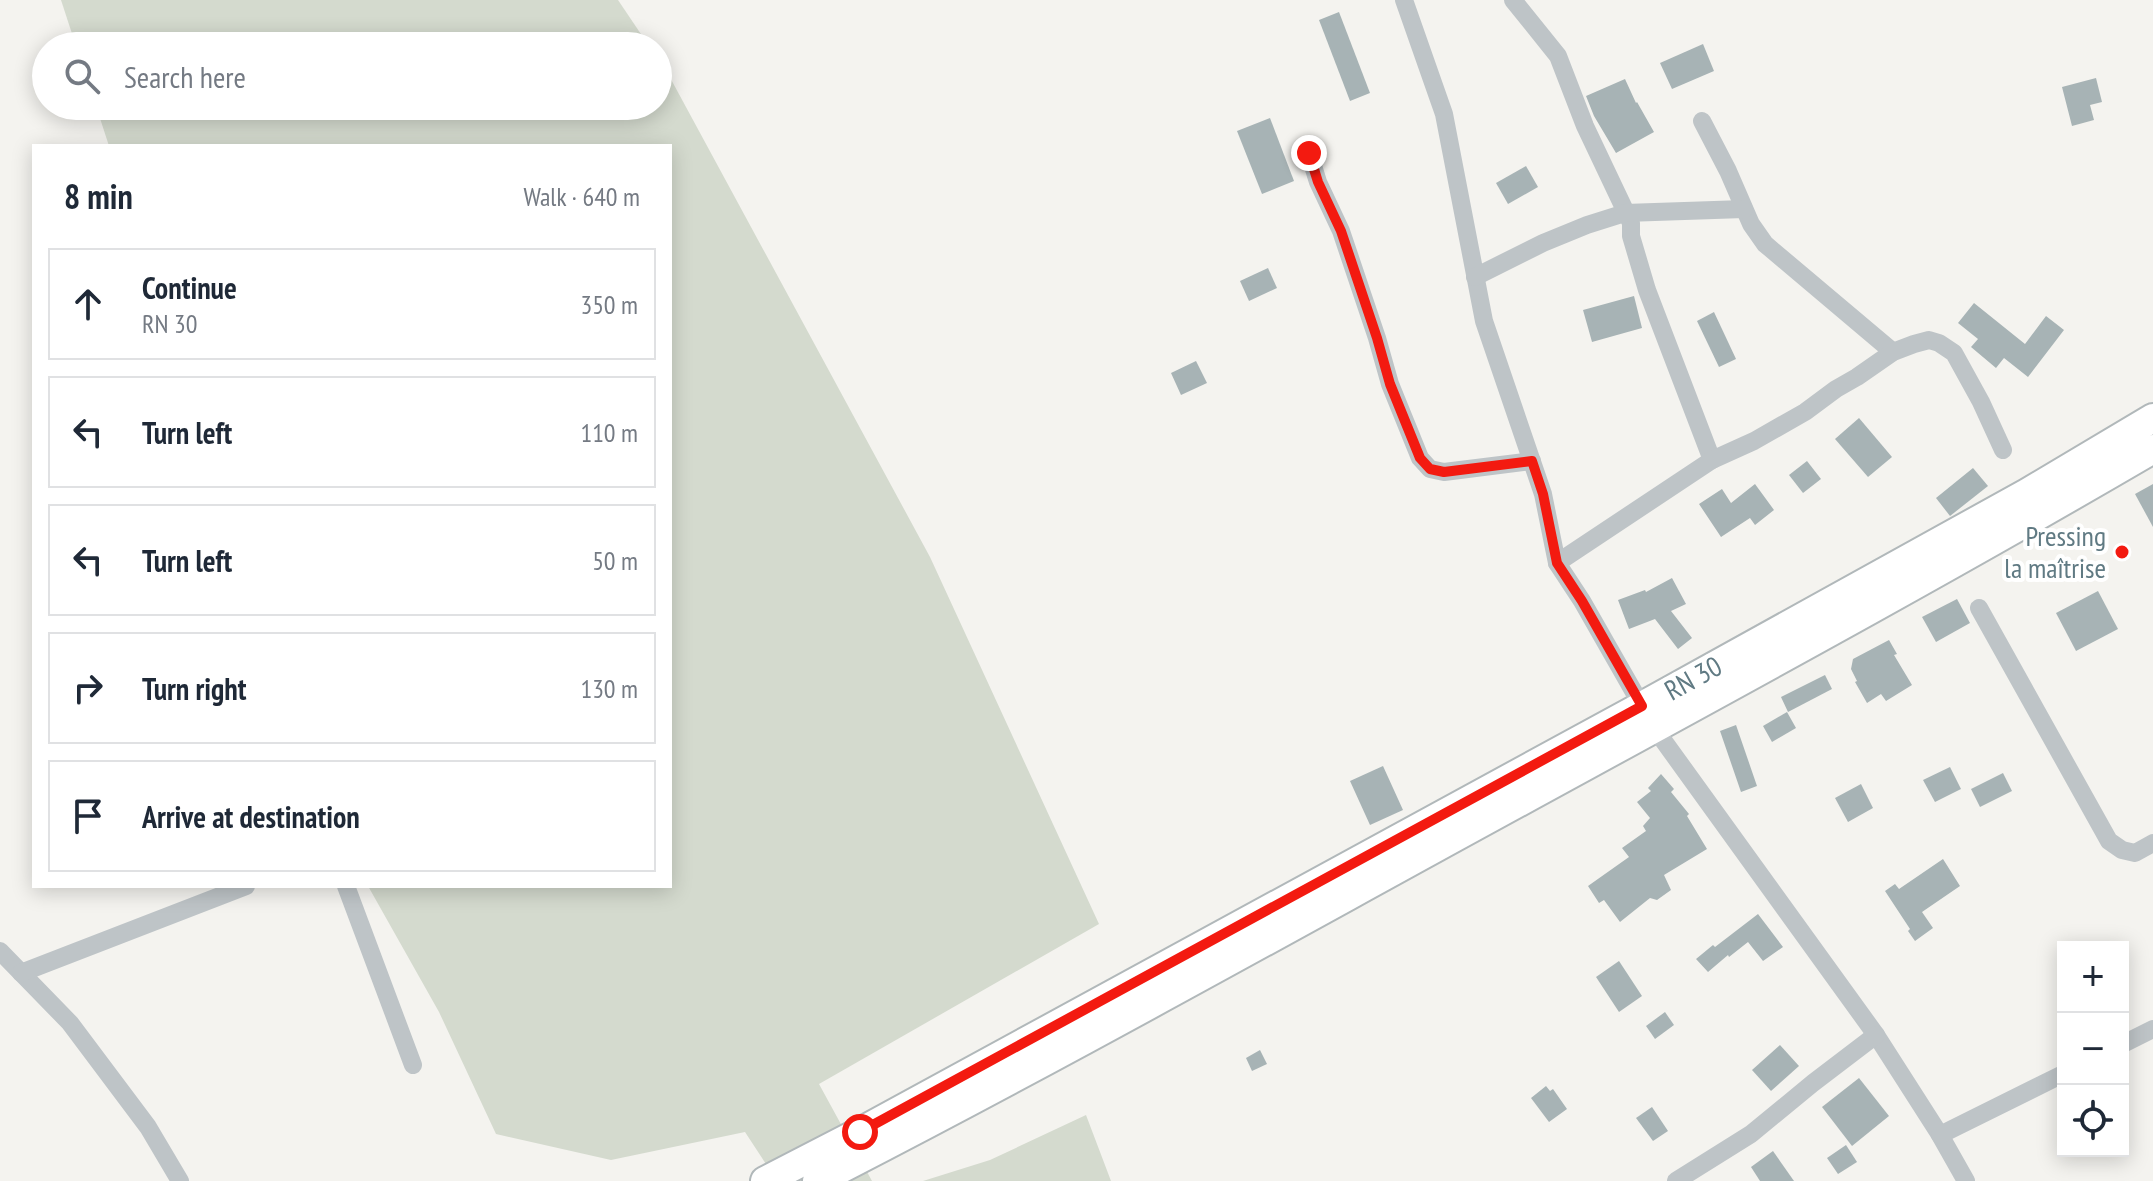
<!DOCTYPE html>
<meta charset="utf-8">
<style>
:root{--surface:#fff;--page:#f2f2f3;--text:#1f2937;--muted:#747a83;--line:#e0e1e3}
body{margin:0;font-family:"PT Sans Narrow",sans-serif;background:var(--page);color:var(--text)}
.controls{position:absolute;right:24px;bottom:24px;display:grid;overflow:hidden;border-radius:0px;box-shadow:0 4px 20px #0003}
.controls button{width:72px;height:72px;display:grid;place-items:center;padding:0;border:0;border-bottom:2px solid var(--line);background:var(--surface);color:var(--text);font:40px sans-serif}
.stop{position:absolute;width:24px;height:24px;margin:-18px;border:6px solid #f31a10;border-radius:50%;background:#fff}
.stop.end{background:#f31a10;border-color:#fff;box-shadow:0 2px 8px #0008}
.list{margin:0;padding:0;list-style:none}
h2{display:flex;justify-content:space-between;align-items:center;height:104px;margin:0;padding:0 32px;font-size:34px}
h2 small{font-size:26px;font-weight:400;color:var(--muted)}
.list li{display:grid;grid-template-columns:52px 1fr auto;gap:24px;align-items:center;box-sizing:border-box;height:112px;margin:0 16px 16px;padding:0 16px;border:2px solid var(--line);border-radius:0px}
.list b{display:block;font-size:30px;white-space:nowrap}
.list p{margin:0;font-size:26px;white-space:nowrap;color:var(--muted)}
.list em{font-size:26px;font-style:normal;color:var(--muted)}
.icon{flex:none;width:44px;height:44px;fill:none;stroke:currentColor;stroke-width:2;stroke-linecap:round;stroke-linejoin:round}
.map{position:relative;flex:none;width:2153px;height:1181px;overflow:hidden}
.search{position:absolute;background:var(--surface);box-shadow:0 4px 20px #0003;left:32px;top:32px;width:640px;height:88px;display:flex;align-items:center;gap:20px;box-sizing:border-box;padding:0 28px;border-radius:44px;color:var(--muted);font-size:30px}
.panel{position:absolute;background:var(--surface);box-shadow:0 4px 20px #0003;left:32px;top:144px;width:640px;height:744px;border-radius:0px}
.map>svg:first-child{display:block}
</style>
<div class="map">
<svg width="2153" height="1181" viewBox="0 0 2153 1181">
<rect width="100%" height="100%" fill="#f4f3ef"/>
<g fill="#d4dace">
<path d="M 61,0 L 618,0 L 649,46 L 76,46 Z"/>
<path d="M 658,59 L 667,72 L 930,557 L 1099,924 L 819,1084 L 872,1181 L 777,1181 L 745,1132 L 611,1160 L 496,1134 L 439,1012 L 368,886 L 670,886 L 670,146 L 109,146 L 96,106 L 658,106 Z"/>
<path d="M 1086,1115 L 1111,1181 L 923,1181 L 990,1160 Z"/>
</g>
<g fill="#a7b3b5">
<path d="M 1339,12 L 1370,93 L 1350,101 L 1319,20 Z"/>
<path d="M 1703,44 L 1714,71 L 1672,89 L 1660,63 Z"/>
<path d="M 2096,78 L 2102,102 L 2090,105 L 2094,120 L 2072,126 L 2062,87 Z"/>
<path d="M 1625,79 L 1636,103 L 1637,102 L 1654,132 L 1616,153 L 1594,116 L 1586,96 Z"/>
<path d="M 1270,118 L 1294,181 L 1262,194 L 1237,131 Z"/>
<path d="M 1526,166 L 1538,187 L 1508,204 L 1496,183 Z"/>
<path d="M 1268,268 L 1277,288 L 1249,301 L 1240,281 Z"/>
<path d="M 1634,296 L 1642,328 L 1592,342 L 1583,310 Z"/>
<path d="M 1974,303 L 2025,344 L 2046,316 L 2064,330 L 2028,377 L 2004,358 L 1996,368 L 1971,347 L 1978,339 L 1958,323 Z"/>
<path d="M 1714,312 L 1736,359 L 1719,367 L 1697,321 Z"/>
<path d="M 1196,361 L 1207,383 L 1181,395 L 1171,373 Z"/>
<path d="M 1859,418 L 1892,457 L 1868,477 L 1835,439 Z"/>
<path d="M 1807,461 L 1821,479 L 1803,493 L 1789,475 Z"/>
<path d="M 1973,468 L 1988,486 L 1950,516 L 1936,498 Z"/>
<path d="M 1755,484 L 1774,510 L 1755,525 L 1750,518 L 1721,537 L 1699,504 L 1722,489 L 1731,503 Z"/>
<path d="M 2153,484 L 2153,527 L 2135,494 Z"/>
<path d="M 1672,578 L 1686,604 L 1671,611 L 1692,638 L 1678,649 L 1655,619 L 1629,629 L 1618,600 L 1645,590 L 1646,592 Z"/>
<path d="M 2098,591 L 2118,629 L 2076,651 L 2056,613 Z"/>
<path d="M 1957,599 L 1970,623 L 1936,642 L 1922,617 Z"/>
<path d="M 1889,640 L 1897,654 L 1894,655 L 1912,685 L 1886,701 L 1881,694 L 1867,703 L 1855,682 L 1857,681 L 1851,669 L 1853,659 Z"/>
<path d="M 1825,675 L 1832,689 L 1788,712 L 1781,697 Z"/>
<path d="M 1787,712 L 1796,728 L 1772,742 L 1763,726 Z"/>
<path d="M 1736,725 L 1757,786 L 1741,792 L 1720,731 Z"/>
<path d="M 1383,766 L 1403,810 L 1370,825 L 1350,781 Z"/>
<path d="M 1950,767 L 1961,789 L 1935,802 L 1923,780 Z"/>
<path d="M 2003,773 L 2012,791 L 1980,807 L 1971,789 Z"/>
<path d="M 1661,774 L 1674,789 L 1671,792 L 1689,814 L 1687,816 L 1707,849 L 1664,875 L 1671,890 L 1657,900 L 1650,898 L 1620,922 L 1604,900 L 1599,903 L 1588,886 L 1629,857 L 1622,848 L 1646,831 L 1643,826 L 1650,818 L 1637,802 L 1651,791 L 1648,788 Z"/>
<path d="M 1861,784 L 1873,808 L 1848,822 L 1835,798 Z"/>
<path d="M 1943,859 L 1960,886 L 1922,912 L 1933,928 L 1915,941 L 1908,931 L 1910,929 L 1885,891 L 1895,884 L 1899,889 Z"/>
<path d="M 1758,914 L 1783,947 L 1763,961 L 1748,942 L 1729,957 L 1728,955 L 1708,972 L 1696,959 L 1713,945 L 1715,947 Z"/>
<path d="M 1619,961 L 1642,996 L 1619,1012 L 1596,977 Z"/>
<path d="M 1665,1012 L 1674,1025 L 1655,1039 L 1646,1026 Z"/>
<path d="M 1780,1045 L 1799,1066 L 1771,1091 L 1752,1070 Z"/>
<path d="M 1260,1050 L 1267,1064 L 1252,1071 L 1246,1058 Z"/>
<path d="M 1859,1078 L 1889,1116 L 1852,1146 L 1822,1107 Z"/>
<path d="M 1546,1086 L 1550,1091 L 1553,1089 L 1567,1109 L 1549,1122 L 1531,1098 Z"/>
<path d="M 1652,1107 L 1668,1131 L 1653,1141 L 1636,1118 Z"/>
<path d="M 1846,1145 L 1857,1162 L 1838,1174 L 1827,1158 Z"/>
<path d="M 1773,1151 L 1794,1181 L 1760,1181 L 1751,1167 Z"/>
</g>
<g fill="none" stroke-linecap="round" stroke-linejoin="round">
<g stroke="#b1b8ba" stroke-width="32">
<g id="primary">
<path d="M 765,1181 L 860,1132 L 1642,706 L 2027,493 L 2153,418"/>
<path d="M 817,1181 C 1026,1074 1231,960 1437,847 C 1676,716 1917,587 2153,449"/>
</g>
</g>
<g stroke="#bec4c7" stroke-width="18">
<path d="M 1404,0 L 1444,114 L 1484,321 L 1543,494 L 1557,563 L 1582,601 L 1655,729 L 1876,1035 L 1940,1135 L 1966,1181"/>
<path d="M 1513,0 L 1558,56 L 1585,126 L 1631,223 L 1631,236 L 1647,290 L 1712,460"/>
<path d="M 1702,121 L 1728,171 L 1751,224 L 1765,244 L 1893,352"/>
<path d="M 1309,153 L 1318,182 L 1341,231 L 1377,338 L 1390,384 L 1420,458 L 1430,469 L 1444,472 L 1532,461"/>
<path d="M 1475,277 L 1543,243 L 1587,225 L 1625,213 L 1744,209"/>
<path d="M 1557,563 L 1712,460 L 1754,441 L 1805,412 L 1836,389 L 1857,377 L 1893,352 L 1914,344 L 1929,340 L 1939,343 L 1954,353 L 1981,402 L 2003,450"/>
<path d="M 1979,608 L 2109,841 L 2122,850 L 2135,853 L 2153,843"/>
<path d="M 346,886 L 413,1065"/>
<path d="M 0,951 L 70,1023 L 148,1127 L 180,1181"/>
<path d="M 21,973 L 246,886"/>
<path d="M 2123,1044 L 2153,1029"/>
<path d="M 1940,1135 L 2063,1074"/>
<path d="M 1676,1181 L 1751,1134 L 1813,1083 L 1876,1035"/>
</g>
<use href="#primary" stroke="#fff" stroke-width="28"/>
</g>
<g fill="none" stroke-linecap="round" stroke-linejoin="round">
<path stroke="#f31a10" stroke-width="10" d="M 860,1132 L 1642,706 L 1582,601 L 1557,563 L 1543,494 L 1532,461 L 1444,472 L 1430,469 L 1420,458 L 1390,384 L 1377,338 L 1341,231 L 1318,182 L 1309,153"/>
</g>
<circle fill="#f31a10" stroke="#fff" stroke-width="3" cx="2122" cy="552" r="8"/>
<g text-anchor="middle" stroke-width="8" stroke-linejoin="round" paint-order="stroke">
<g font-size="28" fill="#607a83" stroke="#fff" text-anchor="end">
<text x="2106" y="546">Pressing<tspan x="2106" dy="32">la maîtrise</tspan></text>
</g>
<g font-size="28" fill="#607a83" stroke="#fff">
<text transform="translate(1693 678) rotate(-29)" y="10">RN 30</text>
</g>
</g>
</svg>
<div class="controls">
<button>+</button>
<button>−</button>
<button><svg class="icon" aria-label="locate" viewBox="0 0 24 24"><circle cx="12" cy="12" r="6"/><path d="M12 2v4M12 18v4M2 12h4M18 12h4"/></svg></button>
</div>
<div class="stop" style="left:860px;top:1132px"></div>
<div class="stop end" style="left:1309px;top:153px"></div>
<div class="search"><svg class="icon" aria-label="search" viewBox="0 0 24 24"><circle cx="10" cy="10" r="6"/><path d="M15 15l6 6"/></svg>Search here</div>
<section class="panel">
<h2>8 min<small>Walk · 640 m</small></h2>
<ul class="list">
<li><svg class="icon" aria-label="ahead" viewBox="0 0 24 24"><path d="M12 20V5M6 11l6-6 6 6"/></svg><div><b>Continue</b><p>RN 30</p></div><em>350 m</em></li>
<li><svg class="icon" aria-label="left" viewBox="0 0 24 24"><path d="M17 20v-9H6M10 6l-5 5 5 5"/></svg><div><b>Turn left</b></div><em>110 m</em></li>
<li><svg class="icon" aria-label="left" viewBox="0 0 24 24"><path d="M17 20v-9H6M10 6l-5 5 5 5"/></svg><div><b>Turn left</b></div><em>50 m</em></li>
<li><svg class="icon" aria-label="right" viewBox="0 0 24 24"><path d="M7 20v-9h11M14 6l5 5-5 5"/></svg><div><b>Turn right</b></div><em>130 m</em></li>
<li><svg class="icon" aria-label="arrive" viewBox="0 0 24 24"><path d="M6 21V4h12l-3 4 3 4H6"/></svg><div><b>Arrive at destination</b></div></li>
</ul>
</section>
</div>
